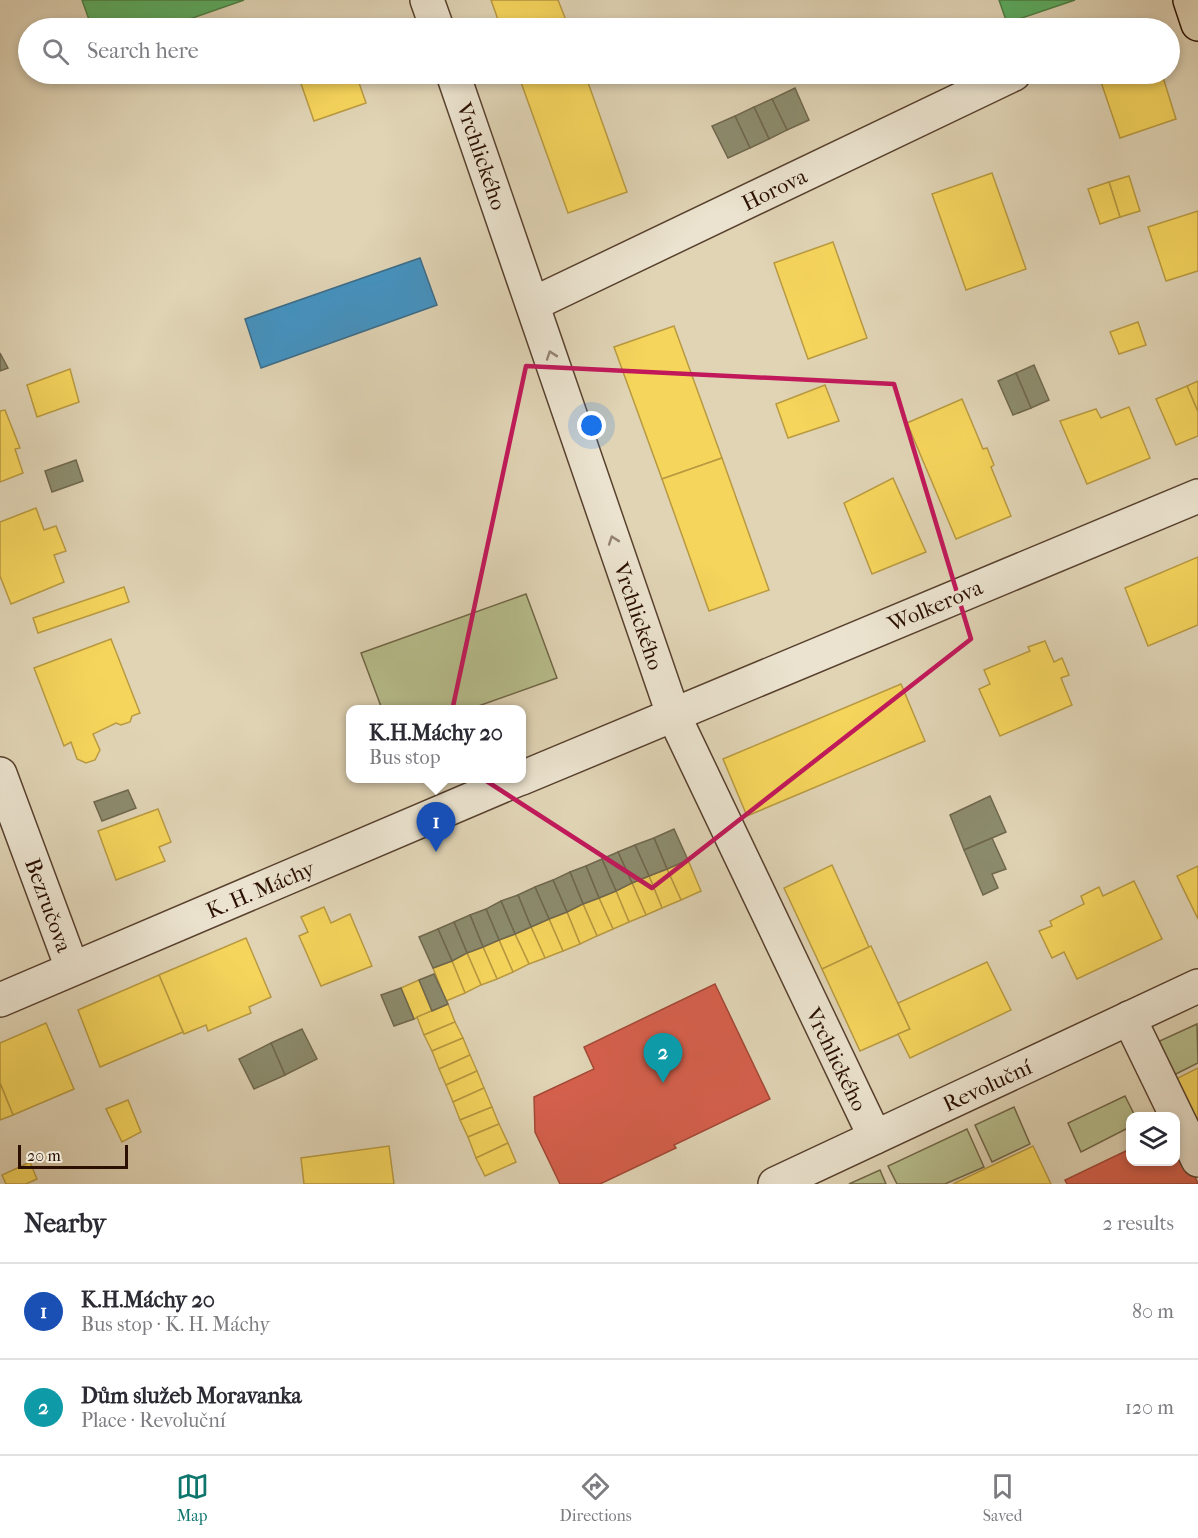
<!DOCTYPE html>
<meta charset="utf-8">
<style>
:root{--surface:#fff;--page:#f2f2f3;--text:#2b2b33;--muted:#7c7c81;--line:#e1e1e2;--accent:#0f766e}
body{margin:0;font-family:"IM FELL French Canon",serif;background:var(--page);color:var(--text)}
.controls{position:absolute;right:18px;bottom:18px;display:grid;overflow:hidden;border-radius:12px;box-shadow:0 3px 9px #0003}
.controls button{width:54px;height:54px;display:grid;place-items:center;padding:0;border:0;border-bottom:2px solid var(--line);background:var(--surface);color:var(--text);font:30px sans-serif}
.scale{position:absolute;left:18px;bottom:15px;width:110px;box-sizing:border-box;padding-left:6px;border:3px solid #2b1001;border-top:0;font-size:16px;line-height:21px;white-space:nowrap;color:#2b1001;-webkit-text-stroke:4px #ebe3cf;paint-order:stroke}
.you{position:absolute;left:592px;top:426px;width:21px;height:21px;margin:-15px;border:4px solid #fff;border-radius:50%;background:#1a73e8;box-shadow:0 0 0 9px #1a73e833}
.badge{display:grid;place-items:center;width:39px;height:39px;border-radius:50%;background:var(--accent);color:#fff;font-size:20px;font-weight:700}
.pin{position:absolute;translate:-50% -50px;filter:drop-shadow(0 2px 3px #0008)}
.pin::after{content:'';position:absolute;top:32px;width:21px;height:18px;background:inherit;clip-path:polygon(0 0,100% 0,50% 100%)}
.popup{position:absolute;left:346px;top:705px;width:180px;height:78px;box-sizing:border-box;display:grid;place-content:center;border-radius:12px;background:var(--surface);filter:drop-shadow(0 2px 4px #0005);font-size:20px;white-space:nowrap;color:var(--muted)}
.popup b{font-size:22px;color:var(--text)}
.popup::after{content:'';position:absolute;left:50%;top:100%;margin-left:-12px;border:12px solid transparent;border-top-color:var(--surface)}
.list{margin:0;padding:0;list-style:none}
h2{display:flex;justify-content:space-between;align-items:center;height:78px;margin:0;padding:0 24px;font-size:26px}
h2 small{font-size:20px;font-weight:400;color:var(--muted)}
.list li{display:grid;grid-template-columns:39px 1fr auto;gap:18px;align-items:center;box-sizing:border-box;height:96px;padding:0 24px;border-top:2px solid var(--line)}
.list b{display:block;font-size:22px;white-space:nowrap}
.list p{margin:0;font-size:20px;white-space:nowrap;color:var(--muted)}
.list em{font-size:20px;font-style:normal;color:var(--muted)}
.icon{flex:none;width:33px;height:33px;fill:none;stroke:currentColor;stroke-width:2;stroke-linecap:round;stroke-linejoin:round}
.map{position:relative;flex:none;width:1198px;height:1184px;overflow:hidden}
.search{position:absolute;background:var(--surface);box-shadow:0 3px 9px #0003;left:18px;right:18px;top:18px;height:66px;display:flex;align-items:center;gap:15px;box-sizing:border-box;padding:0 21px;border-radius:33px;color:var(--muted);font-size:22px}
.sheet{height:270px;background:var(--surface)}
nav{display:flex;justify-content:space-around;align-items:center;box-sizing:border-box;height:84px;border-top:2px solid var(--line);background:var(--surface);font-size:16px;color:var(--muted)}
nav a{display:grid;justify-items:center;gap:3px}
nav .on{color:var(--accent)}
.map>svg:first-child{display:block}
</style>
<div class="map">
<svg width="1198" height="1184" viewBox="0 0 1198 1184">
<rect width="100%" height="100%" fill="#e0d4b5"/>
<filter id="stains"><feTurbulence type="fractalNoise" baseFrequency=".00333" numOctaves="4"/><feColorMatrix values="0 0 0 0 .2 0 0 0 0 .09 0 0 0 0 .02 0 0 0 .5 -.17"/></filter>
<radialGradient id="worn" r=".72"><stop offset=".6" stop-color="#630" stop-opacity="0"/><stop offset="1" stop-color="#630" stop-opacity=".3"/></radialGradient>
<g fill="#b6bc8b" stroke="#706646" stroke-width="1.5">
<path d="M 526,594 L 557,678 L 470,709 L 382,709 L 361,653 Z"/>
<path d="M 1197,1024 L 1198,1063 L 1170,1077 L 1153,1044 Z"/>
<path d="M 1125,1096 L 1135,1116 L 1130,1116 L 1130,1127 L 1081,1152 L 1068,1123 Z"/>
<path d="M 1014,1107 L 1030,1144 L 992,1162 L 975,1125 Z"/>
<path d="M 967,1129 L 984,1167 L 945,1184 L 897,1184 L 888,1166 Z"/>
<path d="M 880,1170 L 886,1184 L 849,1184 Z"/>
</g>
<g fill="#f6d55c" stroke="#b99a41" stroke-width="1.5">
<path d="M 491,0 L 558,0 L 569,28 L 501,28 Z"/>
<path d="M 288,74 L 356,74 L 366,103 L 314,121 L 298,75 L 290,78 Z"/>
<path d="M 518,74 L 585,74 L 627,192 L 568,213 Z"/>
<path d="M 1125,74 L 1162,74 L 1176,119 L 1120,138 L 1101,82 Z"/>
<path d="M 992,173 L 1026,269 L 966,290 L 932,194 Z"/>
<path d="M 1129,176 L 1140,211 L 1120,217 L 1109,182 Z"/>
<path d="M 1109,182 L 1120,217 L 1100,224 L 1088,189 Z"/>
<path d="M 1198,211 L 1198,271 L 1166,281 L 1148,227 Z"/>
<path d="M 833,242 L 867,338 L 808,359 L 774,263 Z"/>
<path d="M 1138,322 L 1146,345 L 1119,354 L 1110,332 Z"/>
<path d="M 674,326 L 722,458 L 662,479 L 614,347 Z"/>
<path d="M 70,369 L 79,402 L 37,417 L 27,385 Z"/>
<path d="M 1198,381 L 1198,412 L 1187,386 Z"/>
<path d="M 825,385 L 839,421 L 788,438 L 776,404 Z"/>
<path d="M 1187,386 L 1198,412 L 1198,436 L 1176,445 L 1156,399 Z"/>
<path d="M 962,399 L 983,449 L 987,448 L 994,465 L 991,467 L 1011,516 L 956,539 L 907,423 Z"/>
<path d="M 1129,407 L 1150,458 L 1087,484 L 1060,421 L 1096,409 L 1101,418 Z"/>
<path d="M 5,410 L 20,448 L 15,449 L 23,473 L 0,482 L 0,411 Z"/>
<path d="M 722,458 L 769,590 L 709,611 L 662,479 Z"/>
<path d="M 893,478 L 926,552 L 872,574 L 844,503 Z"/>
<path d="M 36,508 L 44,530 L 56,526 L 66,551 L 54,555 L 64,582 L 11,604 L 0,576 L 0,522 Z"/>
<path d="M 1198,557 L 1198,625 L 1148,646 L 1125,588 Z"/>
<path d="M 124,587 L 129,602 L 38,633 L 33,618 Z"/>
<path d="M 111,639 L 140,713 L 132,716 L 130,722 L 121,725 L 116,723 L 93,734 L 100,750 L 95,760 L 86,763 L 77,759 L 71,742 L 64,746 L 34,668 Z"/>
<path d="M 1045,641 L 1054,662 L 1062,658 L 1069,675 L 1061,678 L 1072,705 L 1000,736 L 979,689 L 990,684 L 984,670 L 1030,651 L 1028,647 Z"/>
<path d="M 901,684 L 925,741 L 747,816 L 723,759 Z"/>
<path d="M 158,809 L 171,842 L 159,847 L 165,861 L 116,880 L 98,831 Z"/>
<path d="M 688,860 L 701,891 L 681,900 L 667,869 Z"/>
<path d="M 832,865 L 869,947 L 822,969 L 784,888 Z"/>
<path d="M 1198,866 L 1198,919 L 1177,876 Z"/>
<path d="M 667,869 L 681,900 L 662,908 L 649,876 Z"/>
<path d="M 649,876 L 662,908 L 646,915 L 632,883 Z"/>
<path d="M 1134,881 L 1162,939 L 1077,979 L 1064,952 L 1052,958 L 1039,931 L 1052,926 L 1050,921 L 1084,904 L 1081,896 L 1099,887 L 1103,896 Z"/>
<path d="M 632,883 L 646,915 L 629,922 L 616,891 Z"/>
<path d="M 616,891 L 629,922 L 613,929 L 599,898 Z"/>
<path d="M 599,898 L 613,929 L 597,936 L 583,904 Z"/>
<path d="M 583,904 L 597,936 L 580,944 L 567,912 Z"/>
<path d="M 324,907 L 331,923 L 350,914 L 372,966 L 321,986 L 299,936 L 308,932 L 301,917 Z"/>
<path d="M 567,912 L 580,944 L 563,951 L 549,919 Z"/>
<path d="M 549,919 L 563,951 L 545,958 L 531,927 Z"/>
<path d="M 531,927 L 545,958 L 529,964 L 515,934 Z"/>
<path d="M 515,934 L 529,964 L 513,972 L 499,940 Z"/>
<path d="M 246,938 L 271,997 L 249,1007 L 251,1013 L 208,1031 L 206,1025 L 184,1034 L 159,975 Z"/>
<path d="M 499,940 L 513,972 L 497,979 L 483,947 Z"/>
<path d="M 871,946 L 910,1029 L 860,1051 L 822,969 Z"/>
<path d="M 483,947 L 497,979 L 481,985 L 467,953 Z"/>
<path d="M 467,953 L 481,985 L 465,993 L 452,961 Z"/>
<path d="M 452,961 L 465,993 L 446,1001 L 433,968 Z"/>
<path d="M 987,962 L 1011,1010 L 910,1058 L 898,1034 L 910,1029 L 898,1003 Z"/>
<path d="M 159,975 L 183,1032 L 100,1067 L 78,1010 Z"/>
<path d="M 419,980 L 432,1011 L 414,1019 L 401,988 Z"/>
<path d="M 448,1004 L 455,1022 L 424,1035 L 417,1017 Z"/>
<path d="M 455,1022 L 463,1038 L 432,1051 L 424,1035 Z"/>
<path d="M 46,1023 L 74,1089 L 13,1115 L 0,1083 L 0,1043 Z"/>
<path d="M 463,1038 L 470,1055 L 439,1069 L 432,1051 Z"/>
<path d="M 470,1055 L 477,1071 L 446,1085 L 439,1069 Z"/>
<path d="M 1198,1068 L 1198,1138 L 1172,1081 Z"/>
<path d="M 477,1071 L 484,1088 L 453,1102 L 446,1085 Z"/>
<path d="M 0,1083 L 13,1115 L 0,1120 Z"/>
<path d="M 484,1088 L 492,1107 L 460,1120 L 453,1102 Z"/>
<path d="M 128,1100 L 141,1132 L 122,1142 L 106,1109 Z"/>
<path d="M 492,1107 L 499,1124 L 468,1137 L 460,1120 Z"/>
<path d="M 499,1124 L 508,1143 L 476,1158 L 468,1137 Z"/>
<path d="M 508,1143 L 516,1162 L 485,1176 L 476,1158 Z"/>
<path d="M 389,1146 L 394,1184 L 304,1184 L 301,1158 Z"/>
<path d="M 1033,1146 L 1051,1184 L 953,1184 Z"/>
<path d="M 30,1162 L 37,1179 L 26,1184 L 6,1184 L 2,1175 Z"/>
</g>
<g fill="#d6604d" stroke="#a34836" stroke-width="1.5">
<path d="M 715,984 L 770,1099 L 674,1145 L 676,1148 L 600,1184 L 560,1184 L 535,1132 L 534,1097 L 594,1069 L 584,1047 Z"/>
<path d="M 1176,1131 L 1198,1184 L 1067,1184 L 1065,1180 L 1130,1149 L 1130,1162 L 1176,1162 Z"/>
</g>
<path fill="#4393c3" stroke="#3c6c89" stroke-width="1.5" d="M 420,258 L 437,305 L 261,368 L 245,319 Z"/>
<g fill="#5aae61" stroke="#4c7f44" stroke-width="1.5">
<path d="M 82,0 L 244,0 L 164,28 L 92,28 Z"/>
<path d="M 999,0 L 1075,0 L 1007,23 Z"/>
</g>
<g fill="#8c8c6e" stroke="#6f674d" stroke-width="1.5">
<path d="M 795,88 L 809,120 L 787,130 L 772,99 Z"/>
<path d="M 772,99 L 787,130 L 769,139 L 754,107 Z"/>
<path d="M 754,107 L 769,139 L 750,148 L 735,116 Z"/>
<path d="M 735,116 L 750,148 L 728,158 L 712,126 Z"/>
<path d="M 0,353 L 8,368 L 0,371 Z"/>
<path d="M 1034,365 L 1049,400 L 1031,408 L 1016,373 Z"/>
<path d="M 1016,373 L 1031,408 L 1013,415 L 998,381 Z"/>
<path d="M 76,460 L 83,481 L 52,492 L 45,471 Z"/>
<path d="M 128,790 L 136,808 L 102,821 L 94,802 Z"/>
<path d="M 990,796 L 1006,832 L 964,850 L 950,815 Z"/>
<path d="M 674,829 L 688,860 L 667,869 L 654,838 Z"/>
<path d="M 654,838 L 667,869 L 649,876 L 635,845 Z"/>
<path d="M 992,838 L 1006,869 L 992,874 L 998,888 L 983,895 L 964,850 Z"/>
<path d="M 635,845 L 649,876 L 632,883 L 618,852 Z"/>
<path d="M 618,852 L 632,883 L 616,891 L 602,859 Z"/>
<path d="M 602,859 L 616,891 L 599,898 L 586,866 Z"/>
<path d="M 586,866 L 599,898 L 583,904 L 570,872 Z"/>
<path d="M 570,872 L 583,904 L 567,912 L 553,880 Z"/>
<path d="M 553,880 L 567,912 L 549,919 L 535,887 Z"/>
<path d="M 535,887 L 549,919 L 531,927 L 518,895 Z"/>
<path d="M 518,895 L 531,927 L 515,934 L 501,901 Z"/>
<path d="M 501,901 L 515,934 L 499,940 L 486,909 Z"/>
<path d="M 486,909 L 499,940 L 483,947 L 470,915 Z"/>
<path d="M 470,915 L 483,947 L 467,953 L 454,922 Z"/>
<path d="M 454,922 L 467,953 L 452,961 L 438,929 Z"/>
<path d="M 438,929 L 452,961 L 433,968 L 419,937 Z"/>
<path d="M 434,974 L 448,1004 L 432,1011 L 419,980 Z"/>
<path d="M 401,988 L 414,1019 L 394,1026 L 381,995 Z"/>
<path d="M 302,1029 L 317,1059 L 285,1075 L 271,1043 Z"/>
<path d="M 271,1043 L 285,1075 L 254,1089 L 239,1059 Z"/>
</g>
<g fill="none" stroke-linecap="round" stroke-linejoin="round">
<g stroke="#58412e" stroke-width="36">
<g id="minor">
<path d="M 427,0 L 437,28"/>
<path d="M 453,74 L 673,714 L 875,1137"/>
<path d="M 533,304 L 1014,74"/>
<path d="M 0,774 L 72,968"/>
<path d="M 522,778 L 1198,496"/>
<path d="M 0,1000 L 521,778"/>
<path d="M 1129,1018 L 1198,1160"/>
<path d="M 775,1184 L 1198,986"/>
</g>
</g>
<g stroke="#2b1001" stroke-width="36">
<path id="major" d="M 1190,0 L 1198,24"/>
</g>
<use href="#minor" stroke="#ebe3cf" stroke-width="33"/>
<use href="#major" stroke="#e0d4b5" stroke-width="33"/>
</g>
<defs><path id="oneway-chevron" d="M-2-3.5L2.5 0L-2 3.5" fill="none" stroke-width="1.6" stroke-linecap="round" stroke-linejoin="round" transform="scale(1.5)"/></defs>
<g stroke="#958472">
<use href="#oneway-chevron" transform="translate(551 355) rotate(-109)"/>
<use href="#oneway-chevron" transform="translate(613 540) rotate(-109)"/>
</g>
<path fill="none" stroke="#c2185b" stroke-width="4.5" stroke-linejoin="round" d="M 526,366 L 894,384 L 971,639 L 652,888 L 443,753 Z"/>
<g text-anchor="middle" stroke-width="6" stroke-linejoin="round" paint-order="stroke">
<g font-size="22" fill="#2b1001" stroke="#ebe3cf">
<text transform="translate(482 156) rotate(71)" y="8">Vrchlického</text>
<text transform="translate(774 189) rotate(-26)" y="8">Horova</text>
<text transform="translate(935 605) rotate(-23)" y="8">Wolkerova</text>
<text transform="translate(639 616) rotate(71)" y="8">Vrchlického</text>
<text transform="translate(260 889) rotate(-23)" y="8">K. H. Máchy</text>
<text transform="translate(49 905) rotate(70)" y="8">Bezručova</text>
<text transform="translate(837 1059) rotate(64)" y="8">Vrchlického</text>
<text transform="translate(987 1085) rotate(-25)" y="8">Revoluční</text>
</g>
</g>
<rect width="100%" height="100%" filter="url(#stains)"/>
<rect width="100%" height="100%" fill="url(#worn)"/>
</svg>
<div class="controls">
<button><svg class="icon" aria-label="layers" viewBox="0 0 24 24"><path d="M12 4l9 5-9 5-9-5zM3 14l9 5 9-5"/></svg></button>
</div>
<div class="scale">20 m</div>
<div class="you"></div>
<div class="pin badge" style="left:436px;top:852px;background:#1a4fb4">1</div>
<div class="popup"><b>K.H.Máchy 20</b>Bus stop</div>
<div class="pin badge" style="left:663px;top:1083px;background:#0f9aa8">2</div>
<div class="search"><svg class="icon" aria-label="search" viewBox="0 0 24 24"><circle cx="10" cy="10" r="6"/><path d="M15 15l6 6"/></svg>Search here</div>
</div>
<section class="sheet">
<h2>Nearby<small>2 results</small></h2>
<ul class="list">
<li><span class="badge" style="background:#1a4fb4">1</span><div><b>K.H.Máchy 20</b><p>Bus stop · K. H. Máchy</p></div><em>80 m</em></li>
<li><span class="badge" style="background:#0f9aa8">2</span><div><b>Dům služeb Moravanka</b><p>Place · Revoluční</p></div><em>120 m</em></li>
</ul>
</section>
<nav>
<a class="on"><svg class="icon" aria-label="map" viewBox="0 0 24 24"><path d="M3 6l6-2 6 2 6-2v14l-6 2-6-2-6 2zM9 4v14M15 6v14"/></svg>Map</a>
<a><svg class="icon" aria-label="directions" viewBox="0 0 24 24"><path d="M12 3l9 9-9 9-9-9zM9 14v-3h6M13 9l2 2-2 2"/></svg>Directions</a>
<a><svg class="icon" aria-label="saved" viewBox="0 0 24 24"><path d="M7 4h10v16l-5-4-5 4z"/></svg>Saved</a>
</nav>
